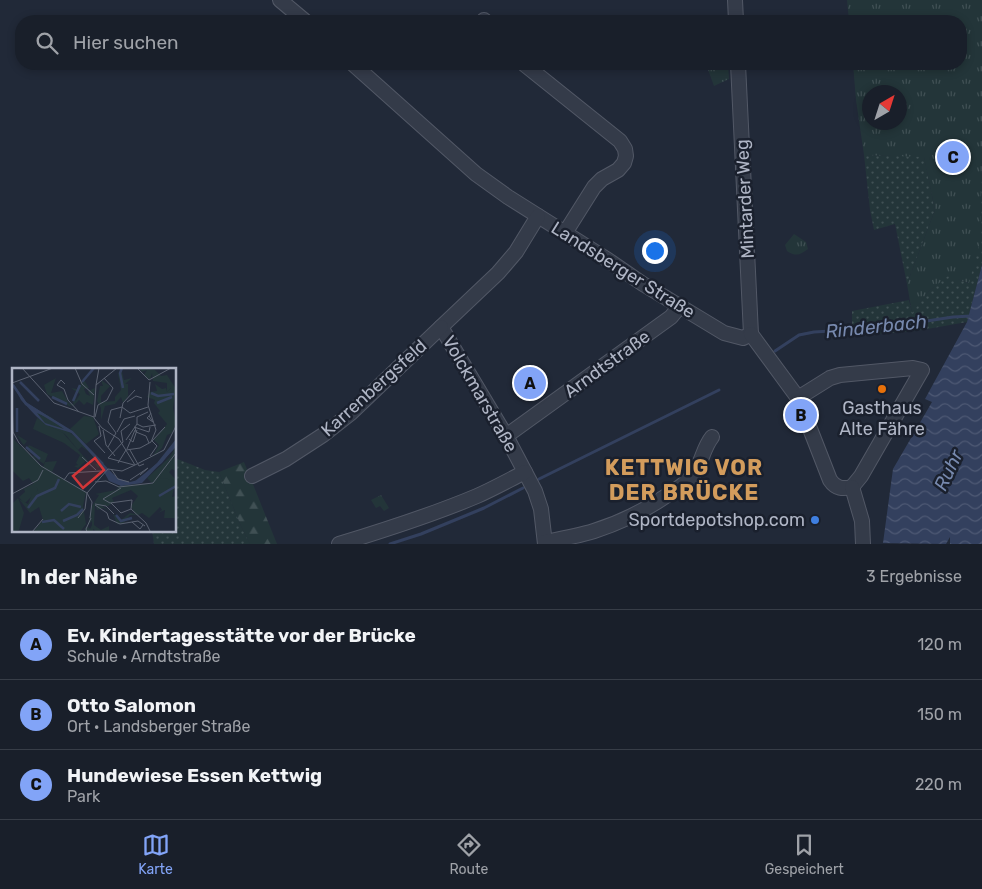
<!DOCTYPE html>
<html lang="de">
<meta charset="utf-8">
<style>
:root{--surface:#191f2a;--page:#262c36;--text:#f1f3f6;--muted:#9fa2a8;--line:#373d47;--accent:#82a4f7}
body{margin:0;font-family:Rubik,sans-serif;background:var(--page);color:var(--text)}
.compass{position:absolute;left:862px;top:85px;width:45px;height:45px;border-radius:50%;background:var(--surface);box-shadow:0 2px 8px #0003;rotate:39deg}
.you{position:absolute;left:654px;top:250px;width:18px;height:18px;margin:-12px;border:4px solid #fff;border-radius:50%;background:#1a73e8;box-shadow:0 0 0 8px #1a73e833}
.badge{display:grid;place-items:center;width:32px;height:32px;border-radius:50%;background:var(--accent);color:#111;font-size:16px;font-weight:700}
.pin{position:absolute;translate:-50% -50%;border:2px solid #fff;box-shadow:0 1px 5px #0006}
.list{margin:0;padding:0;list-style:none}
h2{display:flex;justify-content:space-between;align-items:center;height:65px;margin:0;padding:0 20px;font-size:21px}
h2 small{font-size:16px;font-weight:400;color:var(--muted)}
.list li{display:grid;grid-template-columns:32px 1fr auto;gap:15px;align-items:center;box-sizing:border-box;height:70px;padding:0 20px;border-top:1px solid var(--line)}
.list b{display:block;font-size:19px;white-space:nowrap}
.list p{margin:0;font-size:16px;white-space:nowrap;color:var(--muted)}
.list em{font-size:16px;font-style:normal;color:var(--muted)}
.icon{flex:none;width:28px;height:28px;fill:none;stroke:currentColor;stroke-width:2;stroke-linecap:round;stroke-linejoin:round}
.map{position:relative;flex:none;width:982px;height:544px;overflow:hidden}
.search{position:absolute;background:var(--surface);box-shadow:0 2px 8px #0003;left:15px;right:15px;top:15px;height:55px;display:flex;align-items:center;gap:12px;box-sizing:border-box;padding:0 18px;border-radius:20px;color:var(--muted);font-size:19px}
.sheet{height:275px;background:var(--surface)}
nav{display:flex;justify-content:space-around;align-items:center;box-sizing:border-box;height:70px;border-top:1px solid var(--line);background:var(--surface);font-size:14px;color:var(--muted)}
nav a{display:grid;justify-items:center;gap:2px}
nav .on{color:var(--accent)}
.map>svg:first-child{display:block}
</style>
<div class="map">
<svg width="982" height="544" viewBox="0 0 982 544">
<defs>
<pattern id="grass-dots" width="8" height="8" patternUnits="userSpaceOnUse" patternTransform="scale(1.25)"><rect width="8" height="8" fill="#233539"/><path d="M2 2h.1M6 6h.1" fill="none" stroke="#405054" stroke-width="1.8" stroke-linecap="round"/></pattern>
<pattern id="forest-firs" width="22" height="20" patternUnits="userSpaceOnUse" patternTransform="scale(1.25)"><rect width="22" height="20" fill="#233539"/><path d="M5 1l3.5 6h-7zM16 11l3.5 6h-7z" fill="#405054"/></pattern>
<pattern id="park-tufts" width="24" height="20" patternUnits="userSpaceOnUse" patternTransform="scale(1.25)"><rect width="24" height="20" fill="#233539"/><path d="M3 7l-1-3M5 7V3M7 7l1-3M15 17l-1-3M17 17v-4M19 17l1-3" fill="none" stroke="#405054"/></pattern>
<pattern id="water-waves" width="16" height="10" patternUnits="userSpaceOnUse" patternTransform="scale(1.25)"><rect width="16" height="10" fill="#33405e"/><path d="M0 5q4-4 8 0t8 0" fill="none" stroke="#4e5974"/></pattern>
</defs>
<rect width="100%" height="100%" fill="#212938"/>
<g fill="url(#grass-dots)">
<path d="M 864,155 L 924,156 L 935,210 L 907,284 L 895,224 L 874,230 L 870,210 Z"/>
<path d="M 982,157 L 982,265 L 967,322 L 916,331 L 852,336 L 852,311 L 909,300 L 912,312 L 929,291 L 948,275 L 968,283 L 981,178 Z"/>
<path d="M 175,458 L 205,470 L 219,472 L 241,526 L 250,544 L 154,544 L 152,530 L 175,530 Z"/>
</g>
<path fill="url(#forest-firs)" d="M 244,462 L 277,544 L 250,544 L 241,526 L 219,472 Z"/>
<g fill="url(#park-tufts)" fill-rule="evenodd">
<path d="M 847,0 L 982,0 L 982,157 L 980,242 L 969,283 L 948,276 L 929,291 L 912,313 L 907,284 L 935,210 L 924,157 L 864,155 L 856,100 L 853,64 L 961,64 L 961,21 L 849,21 ZM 900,92 L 900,122 L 870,122 L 870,92 Z"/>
<path d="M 706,64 L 728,64 L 729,79 L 714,86 Z"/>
<path d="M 794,234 L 806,242 L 808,249 C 800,255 796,257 787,251 L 785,245 Z"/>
<path d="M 381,495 L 389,508 L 384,511 L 380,506 L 376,508 L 371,500 Z"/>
</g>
<path fill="url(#water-waves)" d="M 982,265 L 982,544 L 950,544 L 950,537 L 946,544 L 883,543 L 893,469 L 932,402 L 925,399 L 967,322 Z"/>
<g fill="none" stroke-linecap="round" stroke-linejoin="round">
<g stroke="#33405e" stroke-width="3">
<path d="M 775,351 L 799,335 L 814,332 L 881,328 L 953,317 L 971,316"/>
<path d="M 539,479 L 719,390"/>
<path d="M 390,544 L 421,534 L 484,508 L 523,488"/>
</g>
<g stroke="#525866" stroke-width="16">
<g id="minor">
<path d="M 280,0 L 305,21"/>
<path d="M 735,0 L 736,21"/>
<path d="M 484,20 L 485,21"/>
<path d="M 353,64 L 476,174 L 508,197 L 608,260 L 643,284 L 724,333 L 743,338 L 751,334"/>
<path d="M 524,64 L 620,141 L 625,149 L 626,156 L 624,163 L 618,170 L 602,179 L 594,187 L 565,233"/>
<path d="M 738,64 L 751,334"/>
<path d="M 538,216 L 516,252 L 498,273 L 441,327 L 506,436 L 535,491 L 541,509 L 545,544"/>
<path d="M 751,334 L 798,398 L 830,480 C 836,489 843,489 852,487"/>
<path d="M 798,398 L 830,378 L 840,375 L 913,368 L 922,370 L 861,476 L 852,487"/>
<path d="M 506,436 L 671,317 L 680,306"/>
<path d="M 252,476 L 286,459 L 323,435 L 351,413 L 441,327"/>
<path d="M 852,487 L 862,521 L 863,544"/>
<path d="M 545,542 C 561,539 578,536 594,531 C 619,523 644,511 666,496 C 676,490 686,484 693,475 C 702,463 703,448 712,437"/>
<path d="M 339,544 C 385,530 432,515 477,496 C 493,489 509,480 525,472"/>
</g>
</g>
<use href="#minor" stroke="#343b49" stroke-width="14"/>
</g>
<circle fill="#e8710a" stroke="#1a202d" stroke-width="2" cx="882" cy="389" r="5"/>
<circle fill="#3f7fe0" stroke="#1a202d" stroke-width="2" cx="815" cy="520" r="5"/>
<g text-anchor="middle" stroke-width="5" stroke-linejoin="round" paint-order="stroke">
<g font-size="18" fill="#afb5c5" stroke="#1a202d">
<text transform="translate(745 199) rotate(-93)" y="6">Mintarder Weg</text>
<text transform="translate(623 270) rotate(32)" y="6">Landsberger Straße</text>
<text transform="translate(607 364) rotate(-36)" y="6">Arndtstraße</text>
<text transform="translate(374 388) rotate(-42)" y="6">Karrenbergsfeld</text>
<text transform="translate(480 394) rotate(60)" y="6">Volckmarstraße</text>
</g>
<g font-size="18" fill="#afb5c5" stroke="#1a202d">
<text x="882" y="414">Gasthaus<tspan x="882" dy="21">Alte Fähre</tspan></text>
<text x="805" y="526" text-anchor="end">Sportdepotshop.com</text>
</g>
<g font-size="19" font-style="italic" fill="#7789ae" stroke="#1a202d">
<text transform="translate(876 326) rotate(-6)" y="7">Rinderbach</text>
<text transform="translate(948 470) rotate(-65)" y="7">Ruhr</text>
</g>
<g font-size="22" font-weight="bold" letter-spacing="1" fill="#d39c5c" stroke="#1a202d">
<text x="684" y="475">KETTWIG VOR<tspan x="684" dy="25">DER BRÜCKE</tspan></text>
</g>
</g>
<g transform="translate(12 368)">
<rect width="164" height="164" fill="#212938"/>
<path d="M 127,0 L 143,2 L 149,8 L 155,7 L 164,21 L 159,20 L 155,24 L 155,15 L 141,13 L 140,5 L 138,12 L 132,7 L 135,2 L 130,4 ZM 72,12 L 77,20 L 72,21 L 74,26 L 78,28 L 76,23 L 83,20 L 80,47 L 81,37 L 75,34 L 72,37 L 67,32 L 61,38 L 54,35 L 62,36 L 61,34 L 63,29 L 65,28 L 63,34 L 68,26 L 59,20 L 65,21 ZM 25,50 L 43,61 L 30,51 L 71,77 L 82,89 L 87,95 L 88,98 L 86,100 L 83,96 L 87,96 L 77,84 L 51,65 L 75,92 L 66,100 L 62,98 L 66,97 L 64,95 L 68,87 L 52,75 L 21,61 ZM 5,67 L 15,73 L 12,77 L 15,80 L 17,77 L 36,86 L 32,96 L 21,89 L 22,86 L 18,84 L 10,75 ZM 164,87 L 164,103 L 160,101 L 157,104 L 164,112 L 152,113 L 147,110 ZM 23,115 L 26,122 L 12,136 L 7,129 L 13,124 L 12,121 L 3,125 Z" fill="#233539"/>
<path d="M 109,0 L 112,12 L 120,10 L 113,16 L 116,16 L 116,28 L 111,35 L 109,29 L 103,36 L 93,38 L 89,52 L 89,40 L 85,33 L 88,18 L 91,18 L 89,12 L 98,18 L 89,28 L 89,34 L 103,33 L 103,29 L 109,22 L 106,6 ZM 44,10 L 39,25 L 50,23 L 59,39 L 35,26 L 32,17 ZM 143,16 L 150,21 L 154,20 L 155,24 L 159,20 L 164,20 L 161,40 L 164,54 L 160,65 L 155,67 L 150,80 L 140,90 L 147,77 L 142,72 L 155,56 L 146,45 L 148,43 L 142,35 L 143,32 L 135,29 L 138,24 L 145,23 ZM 72,48 L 81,49 L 87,66 L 74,76 L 58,61 ZM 164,78 L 160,96 L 148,110 L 164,112 L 160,129 L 164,128 L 164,150 L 152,150 L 153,142 L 146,145 L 150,142 L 148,139 L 137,150 L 130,145 L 126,147 L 118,147 L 111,156 L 105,156 L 101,146 L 109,152 L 118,145 L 123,146 L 119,138 L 126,128 L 119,122 L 100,130 L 102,134 L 96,138 L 90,138 L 98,143 L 91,140 L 85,142 L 83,136 L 82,157 L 89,162 L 97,158 L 97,164 L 85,164 L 81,161 L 81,164 L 74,164 L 73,161 L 69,164 L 75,158 L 78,161 L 80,157 L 80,153 L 76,157 L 80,138 L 87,127 L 83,126 L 104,122 L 108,117 L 141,116 L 135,110 L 158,89 ZM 6,130 L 12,145 L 7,162 L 0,164 L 0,136 Z" fill="#233539"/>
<path d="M 18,39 L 39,49 L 72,76 L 66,82 L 53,66 L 29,54 ZM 0,70 L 31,99 L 33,94 L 45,93 L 40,104 L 74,124 L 71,138 L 74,156 L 68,164 L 21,164 L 31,152 L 27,139 L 18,145 L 7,131 L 16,136 L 20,126 L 26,122 L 17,110 L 11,113 L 0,102 Z" fill="#233539"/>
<path d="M 0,14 L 14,34 L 61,64 L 105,110 L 118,114 L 126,112 L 145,95 L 164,71 L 163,80 L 130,115 L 109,118 L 97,113 L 87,95 L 60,65 L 34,57 L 24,48 L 9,32 ZM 25,45 L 39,51 L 52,61 L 33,55 Z" fill="#33405e" fill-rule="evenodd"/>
<path fill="none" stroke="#33405e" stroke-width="2.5" d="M 110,0 L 108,5 L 111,20M 8,14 L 27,33M 70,14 L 82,0M 1,17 L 14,36 L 60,64 L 91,96M 139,25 L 146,28 L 162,26M 40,29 L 55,36M 61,33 L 68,17M 145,35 L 160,29M 5,64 L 5,40M 14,79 L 28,91M 102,107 L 104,113 L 113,116M 124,114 L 149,94 L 164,75M 147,128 L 164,118M 16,140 L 25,128 L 43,120 L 47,111M 49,143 L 57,136 L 69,139M 104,147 L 109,153 L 120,150M 51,153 L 65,147 L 71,141M 30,154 L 42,152 L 52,161"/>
<path fill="none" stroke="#5a6170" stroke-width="1" d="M 10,0 L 42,35 L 82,49M 63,0 L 70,16 L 82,27M 105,0 L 84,17 L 82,50 L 90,60 L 107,71 L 123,97M 125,0 L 137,12M 137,12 L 159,0M 0,15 L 41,0M 53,16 L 49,12 L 45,17 L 52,21 L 56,32 L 67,44M 84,17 L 87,0M 0,27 L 1,64 L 7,75 L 29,98 L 75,125M 115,34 L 124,28 L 130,30M 137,48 L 141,54 L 135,50 L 137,48 L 139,45M 83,49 L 86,37 L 95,32 L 101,20 L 92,10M 108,50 L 111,35 L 123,22M 118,56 L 109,63 L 111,74 L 96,90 L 122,97M 125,56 L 131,59 L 144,57M 87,58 L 89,68 L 82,73 L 93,85M 122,59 L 137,64 L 138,59M 123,59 L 124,64 L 134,68 L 137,75M 91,62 L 94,77 L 103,88M 105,64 L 112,51 L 123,48M 117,71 L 121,74 L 125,62M 114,72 L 125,56 L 125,49 L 136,44M 140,73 L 153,59M 96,79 L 104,65 L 96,54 L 99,42 L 110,39 L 118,45 L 136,39M 115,81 L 123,62M 118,82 L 127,98 L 132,96M 138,88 L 145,78 L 140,73M 70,89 L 84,102M 106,95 L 114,82 L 128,80 L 139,74 L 144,62 L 136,37 L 138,14M 123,97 L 152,82 L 164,58M 99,101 L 106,111 L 117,114M 52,112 L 57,105 L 89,103M 118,112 L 136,100 L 128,107M 83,114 L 94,113 L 107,119 L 141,115 L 164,85M 109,120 L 91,131 L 98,135 L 120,132 L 119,141 L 134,155 L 138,163M 75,125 L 96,101 L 110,103 L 123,97M 75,125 L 80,134 L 78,150M 0,126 L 26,112 L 31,102M 99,135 L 109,145 L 119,141M 83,136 L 94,138 L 102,146M 83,137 L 95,145 L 97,151 L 108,156 L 126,153 L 133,158M 66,150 L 73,141 L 75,125M 120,154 L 128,161 L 131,157M 20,164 L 31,151M 75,164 L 74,161 L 79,150"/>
<path fill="#d23638" fill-opacity="0.15" stroke="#d23638" stroke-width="2.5" d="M 83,90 L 92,102 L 71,120 L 61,108 Z"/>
<rect width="164" height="164" fill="none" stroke="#afb5c5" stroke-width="2.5"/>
</g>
</svg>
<svg class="compass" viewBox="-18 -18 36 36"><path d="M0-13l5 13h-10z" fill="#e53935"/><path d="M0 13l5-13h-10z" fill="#9fa2a8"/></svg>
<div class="you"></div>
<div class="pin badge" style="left:530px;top:383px">A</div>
<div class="pin badge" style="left:801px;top:415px">B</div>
<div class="pin badge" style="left:953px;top:157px">C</div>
<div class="search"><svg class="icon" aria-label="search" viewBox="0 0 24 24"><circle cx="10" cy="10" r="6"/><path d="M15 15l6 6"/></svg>Hier suchen</div>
</div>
<section class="sheet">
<h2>In der Nähe<small>3 Ergebnisse</small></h2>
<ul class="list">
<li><span class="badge">A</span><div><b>Ev. Kindertagesstätte vor der Brücke</b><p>Schule · Arndtstraße</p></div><em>120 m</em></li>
<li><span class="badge">B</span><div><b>Otto Salomon</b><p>Ort · Landsberger Straße</p></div><em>150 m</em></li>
<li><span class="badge">C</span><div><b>Hundewiese Essen Kettwig</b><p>Park</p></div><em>220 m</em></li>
</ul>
</section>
<nav>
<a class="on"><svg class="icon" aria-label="map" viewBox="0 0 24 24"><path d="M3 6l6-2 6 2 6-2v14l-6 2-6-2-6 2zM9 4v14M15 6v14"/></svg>Karte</a>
<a><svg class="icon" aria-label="directions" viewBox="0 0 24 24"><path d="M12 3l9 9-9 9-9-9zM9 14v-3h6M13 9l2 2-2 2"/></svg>Route</a>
<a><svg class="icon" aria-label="saved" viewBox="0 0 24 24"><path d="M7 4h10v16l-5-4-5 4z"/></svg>Gespeichert</a>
</nav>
